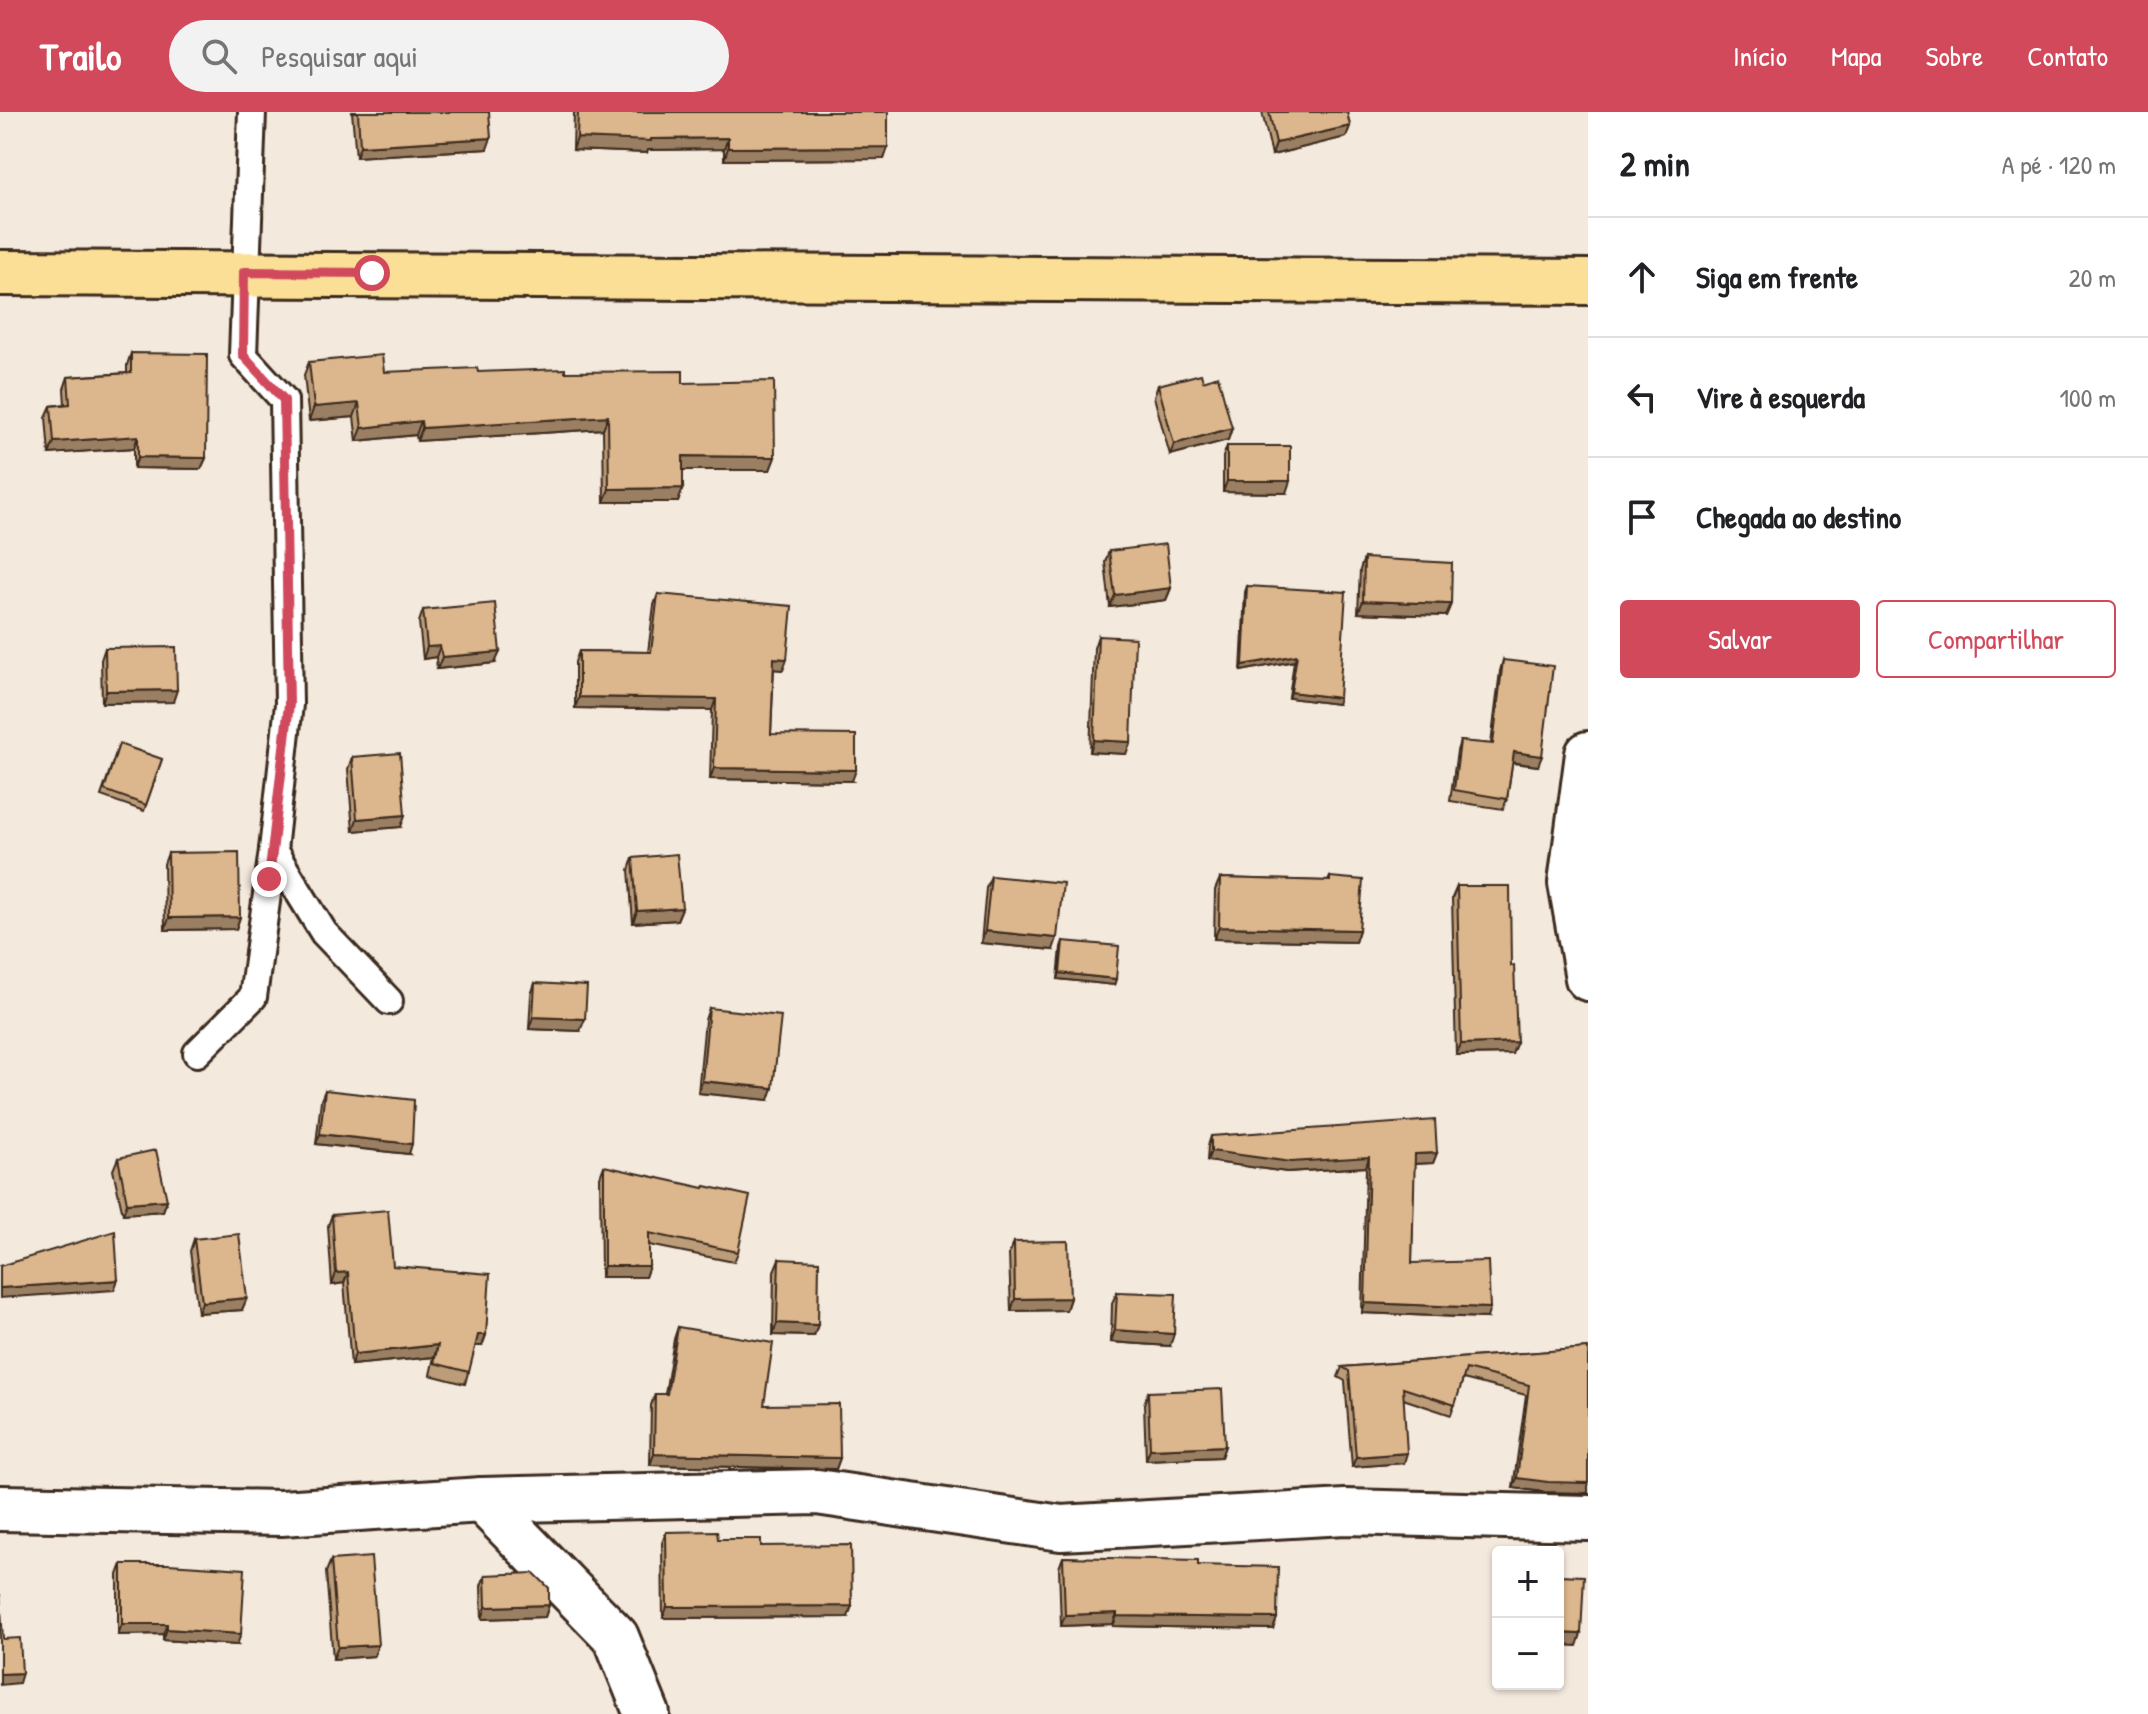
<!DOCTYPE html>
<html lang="pt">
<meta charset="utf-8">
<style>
:root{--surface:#fff;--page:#f2f2f2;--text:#202124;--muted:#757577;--line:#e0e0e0;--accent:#d1495b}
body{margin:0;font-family:"Patrick Hand",sans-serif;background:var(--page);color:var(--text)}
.controls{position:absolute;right:24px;bottom:24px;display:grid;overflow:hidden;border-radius:8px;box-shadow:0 2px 6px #0004}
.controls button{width:72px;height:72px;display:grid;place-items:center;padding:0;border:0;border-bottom:2px solid var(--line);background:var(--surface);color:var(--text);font:40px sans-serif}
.stop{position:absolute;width:24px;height:24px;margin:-18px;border:6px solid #d1495b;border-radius:50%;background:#fff}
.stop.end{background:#d1495b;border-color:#fff;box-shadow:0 2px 8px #0008}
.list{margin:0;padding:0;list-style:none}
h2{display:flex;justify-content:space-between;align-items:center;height:104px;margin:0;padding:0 32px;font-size:34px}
h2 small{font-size:26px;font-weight:400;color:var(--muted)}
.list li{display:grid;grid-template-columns:52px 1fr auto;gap:24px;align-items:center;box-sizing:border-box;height:120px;padding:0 32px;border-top:2px solid var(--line)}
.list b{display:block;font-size:30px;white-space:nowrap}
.list em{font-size:26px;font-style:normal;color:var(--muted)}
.actions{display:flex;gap:16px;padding:24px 32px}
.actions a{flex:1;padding:18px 0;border:2px solid var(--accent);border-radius:8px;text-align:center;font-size:28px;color:var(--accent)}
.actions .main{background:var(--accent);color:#fff}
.icon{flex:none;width:44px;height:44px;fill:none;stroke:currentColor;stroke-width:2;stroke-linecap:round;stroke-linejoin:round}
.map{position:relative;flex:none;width:1588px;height:1602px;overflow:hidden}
header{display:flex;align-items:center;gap:48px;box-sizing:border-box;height:112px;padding:0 40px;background:var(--accent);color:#fff}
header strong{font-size:38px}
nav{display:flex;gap:44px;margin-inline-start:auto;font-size:28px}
.search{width:560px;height:72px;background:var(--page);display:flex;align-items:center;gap:20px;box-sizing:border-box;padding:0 28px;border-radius:44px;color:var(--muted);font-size:30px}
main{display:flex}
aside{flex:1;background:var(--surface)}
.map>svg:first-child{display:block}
</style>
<header>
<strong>Trailo</strong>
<div class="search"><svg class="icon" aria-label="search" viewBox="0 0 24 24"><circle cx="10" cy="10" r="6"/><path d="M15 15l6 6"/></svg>Pesquisar aqui</div>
<nav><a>Início</a><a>Mapa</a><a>Sobre</a><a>Contato</a></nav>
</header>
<main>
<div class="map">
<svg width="1588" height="1602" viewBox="0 0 1588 1602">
<rect width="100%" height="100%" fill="#f4e9dd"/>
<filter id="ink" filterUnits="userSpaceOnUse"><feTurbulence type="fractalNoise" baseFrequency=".0125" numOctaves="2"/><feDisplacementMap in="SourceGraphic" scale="16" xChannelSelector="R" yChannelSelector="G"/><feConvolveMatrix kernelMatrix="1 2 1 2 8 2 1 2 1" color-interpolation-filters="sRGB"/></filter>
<g filter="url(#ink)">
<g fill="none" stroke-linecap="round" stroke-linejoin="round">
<g stroke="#3b2a1e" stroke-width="32">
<g id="service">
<path d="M 273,738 L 324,821 L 389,889"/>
<path d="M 197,941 L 253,885 L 273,738 L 289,592 L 284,288 L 243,243 L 252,0"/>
</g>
</g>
<g stroke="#3b2a1e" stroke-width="50">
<g id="minor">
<path d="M 1588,642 L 1571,771 L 1588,866"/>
<path d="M 482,1388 L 616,1525 L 647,1602"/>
<path d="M 0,1396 L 281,1401 L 482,1388 L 817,1380 L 1061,1416 L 1345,1400 L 1588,1406"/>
</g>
</g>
<g stroke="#3b2a1e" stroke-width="50">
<path id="primary" d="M 0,161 L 1588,170"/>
</g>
<use href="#service" stroke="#fff" stroke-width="26"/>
<use href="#minor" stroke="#fff" stroke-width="44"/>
<use href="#primary" stroke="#fbdf96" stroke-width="44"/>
</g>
<g fill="#bd9d79" stroke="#3b2a1e" stroke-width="2">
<path d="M 352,0 L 489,0 L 487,37 L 356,45 Z"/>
<path d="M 574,0 L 888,0 L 888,35 L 884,47 L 724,48 L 724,37 L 648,38 L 647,41 L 573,38 Z"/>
<path d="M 1262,0 L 1347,0 L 1350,14 L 1346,25 L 1272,43 Z"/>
<path d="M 131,241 L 206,346 L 201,357 L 134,356 L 134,336 L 49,342 L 46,305 L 51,294 L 65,292 L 64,277 L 68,265 L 127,261 L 127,253 Z"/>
<path d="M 309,250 L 384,260 L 565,260 L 683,271 L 775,345 L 770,358 L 683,358 L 683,376 L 678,390 L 604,390 L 603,317 L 417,329 L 416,323 L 357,329 L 354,305 L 309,309 L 304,263 Z"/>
<path d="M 1203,269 L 1232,316 L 1228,328 L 1170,343 L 1154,285 L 1158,273 Z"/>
<path d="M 1227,334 L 1286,381 L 1223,380 L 1223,345 Z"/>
<path d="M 1109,439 L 1171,476 L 1166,488 L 1110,495 L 1105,450 Z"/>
<path d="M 1364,446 L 1451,492 L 1446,504 L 1358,501 L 1360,458 Z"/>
<path d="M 1247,474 L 1337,592 L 1289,586 L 1294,549 L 1241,559 L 1245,480 Z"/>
<path d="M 658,482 L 787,547 L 783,558 L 774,557 L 771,622 L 852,669 L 710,667 L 712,598 L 575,596 L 575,550 L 579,539 L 648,540 L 654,493 Z"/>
<path d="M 423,498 L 495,551 L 437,557 L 436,545 L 423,547 L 419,510 Z"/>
<path d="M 1098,524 L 1126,642 L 1090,640 L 1094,536 Z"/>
<path d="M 105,536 L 173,590 L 102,591 L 101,548 Z"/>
<path d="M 1503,548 L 1538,654 L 1512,651 L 1507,687 L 1503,697 L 1450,689 L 1457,639 L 1460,629 L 1491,632 L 1500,559 Z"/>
<path d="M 119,632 L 162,647 L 144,699 L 101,684 Z"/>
<path d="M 352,645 L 401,715 L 353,719 L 348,657 Z"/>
<path d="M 168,741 L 240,805 L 236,817 L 165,818 L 164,752 Z"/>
<path d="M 633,746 L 682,796 L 677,808 L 633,811 L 629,758 Z"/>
<path d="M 991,764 L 1053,838 L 981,831 L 986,776 Z"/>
<path d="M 1330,765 L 1359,818 L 1355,830 L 1214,827 L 1215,778 L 1220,766 L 1328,769 Z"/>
<path d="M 1457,774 L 1512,942 L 1456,943 L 1452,786 Z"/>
<path d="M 1063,829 L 1116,867 L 1114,873 L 1058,867 L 1061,835 Z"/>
<path d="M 535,871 L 580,919 L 529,917 L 531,883 Z"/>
<path d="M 709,896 L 769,988 L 698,981 L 705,908 Z"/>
<path d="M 325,978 L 409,1042 L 316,1032 L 321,988 Z"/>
<path d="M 1211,1024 L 1437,1041 L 1433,1051 L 1414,1052 L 1412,1151 L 1487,1206 L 1362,1201 L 1366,1055 L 1287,1060 L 1207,1049 L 1208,1034 Z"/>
<path d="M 118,1046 L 167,1088 L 163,1099 L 123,1102 L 113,1058 Z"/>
<path d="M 604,1054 L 738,1140 L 734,1150 L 649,1133 L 649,1154 L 645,1165 L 601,1165 L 600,1065 Z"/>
<path d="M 332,1103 L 393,1154 L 486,1223 L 482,1234 L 475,1234 L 465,1272 L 430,1263 L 434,1245 L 351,1253 L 344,1171 L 332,1173 L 328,1114 Z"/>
<path d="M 194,1127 L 242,1198 L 198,1201 L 190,1139 Z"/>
<path d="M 1014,1130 L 1070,1186 L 1066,1198 L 1011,1199 L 1009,1142 Z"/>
<path d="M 779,1147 L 814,1224 L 773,1223 L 774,1159 Z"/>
<path d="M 1117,1180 L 1170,1234 L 1111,1230 L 1112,1191 Z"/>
<path d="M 678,1215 L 764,1293 L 840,1346 L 836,1357 L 650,1353 L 651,1293 L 655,1282 L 665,1282 L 674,1227 Z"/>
<path d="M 1588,1236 L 1588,1381 L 1545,1380 L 1513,1376 L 1526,1283 L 1463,1267 L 1451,1303 L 1403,1287 L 1404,1351 L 1352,1355 L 1345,1269 L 1338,1265 L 1342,1255 Z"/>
<path d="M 1148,1280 L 1225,1334 L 1221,1345 L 1146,1348 L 1144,1292 Z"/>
<path d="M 666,1420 L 761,1434 L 848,1505 L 663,1506 L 662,1431 Z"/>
<path d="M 1063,1445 L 1198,1453 L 1277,1506 L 1273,1517 L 1113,1514 L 1113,1512 L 1061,1514 L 1059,1456 Z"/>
<path d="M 331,1448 L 374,1544 L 333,1547 L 326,1460 Z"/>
<path d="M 122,1452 L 237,1533 L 163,1528 L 163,1522 L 118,1523 L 118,1463 Z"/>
<path d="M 485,1463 L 549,1493 L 545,1505 L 482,1507 L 481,1474 Z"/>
</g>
<g fill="#9a7f63" stroke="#3b2a1e" stroke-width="2">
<path d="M 1350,14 L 1346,25 L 1272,43 L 1276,31 Z"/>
<path d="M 491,26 L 487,37 L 356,45 L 360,34 Z"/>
<path d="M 577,26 L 651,27 L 728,26 L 724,37 L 648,38 L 647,41 L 573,38 Z"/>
<path d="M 888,35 L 884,47 L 724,48 L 728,36 Z"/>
<path d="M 359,291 L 354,305 L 309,309 L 314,295 Z"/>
<path d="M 608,304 L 603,317 L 417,329 L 422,316 Z"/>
<path d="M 421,309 L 416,323 L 357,329 L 362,316 Z"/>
<path d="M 1232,316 L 1228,328 L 1170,343 L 1174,332 Z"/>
<path d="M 138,324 L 134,336 L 49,342 L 54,330 Z"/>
<path d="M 683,344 L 775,345 L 770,358 L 678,358 Z"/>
<path d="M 138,345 L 206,346 L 201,357 L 134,356 Z"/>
<path d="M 1227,369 L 1290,369 L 1286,381 L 1223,380 Z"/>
<path d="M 683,376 L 678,390 L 604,390 L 609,377 Z"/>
<path d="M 1171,476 L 1166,488 L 1110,495 L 1115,483 Z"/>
<path d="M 1363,489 L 1451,492 L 1446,504 L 1358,501 Z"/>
<path d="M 440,534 L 436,545 L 423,547 L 427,535 Z"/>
<path d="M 500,540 L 495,551 L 437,557 L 442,545 Z"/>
<path d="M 1297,543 L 1294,549 L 1241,559 L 1243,553 Z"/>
<path d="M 774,546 L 787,547 L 783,558 L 770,557 Z"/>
<path d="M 177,578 L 173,590 L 102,591 L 106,579 Z"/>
<path d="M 1291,580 L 1339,586 L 1337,592 L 1289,586 Z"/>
<path d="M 579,585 L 716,587 L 712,598 L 575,596 Z"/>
<path d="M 1094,628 L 1131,630 L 1126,642 L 1090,640 Z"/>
<path d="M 1514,640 L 1542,644 L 1538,654 L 1510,650 Z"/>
<path d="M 714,656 L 856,658 L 852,669 L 710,667 Z"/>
<path d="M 405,703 L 401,715 L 353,719 L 357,707 Z"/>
<path d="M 682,796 L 677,808 L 633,811 L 637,799 Z"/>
<path d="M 240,805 L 236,817 L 165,818 L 169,806 Z"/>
<path d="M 1219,815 L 1359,818 L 1355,830 L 1214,827 Z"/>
<path d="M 985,819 L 1057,826 L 1053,838 L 981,831 Z"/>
<path d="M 1060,861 L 1116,867 L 1114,873 L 1058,867 Z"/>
<path d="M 533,905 L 585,907 L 580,919 L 529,917 Z"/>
<path d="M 1517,930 L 1512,942 L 1456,943 L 1461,932 Z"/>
<path d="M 702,969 L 773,976 L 769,988 L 698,981 Z"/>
<path d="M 320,1022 L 412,1032 L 409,1042 L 316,1032 Z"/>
<path d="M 1211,1039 L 1369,1045 L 1366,1055 L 1287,1060 L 1207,1049 Z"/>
<path d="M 1437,1041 L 1433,1051 L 1411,1052 L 1415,1042 Z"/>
<path d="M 167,1088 L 163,1099 L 123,1102 L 127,1091 Z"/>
<path d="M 604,1154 L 649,1154 L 645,1165 L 601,1165 Z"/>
<path d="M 348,1160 L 344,1171 L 332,1173 L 336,1161 Z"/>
<path d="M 118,1168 L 114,1178 L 0,1186 L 0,1176 Z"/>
<path d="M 247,1186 L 242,1198 L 198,1201 L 202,1190 Z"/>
<path d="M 1070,1186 L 1066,1198 L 1011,1199 L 1015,1187 Z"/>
<path d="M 1365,1191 L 1490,1196 L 1487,1206 L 1362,1201 Z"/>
<path d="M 777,1211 L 818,1213 L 814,1224 L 773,1223 Z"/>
<path d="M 1115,1218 L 1174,1222 L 1170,1234 L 1111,1230 Z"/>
<path d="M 478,1223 L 486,1223 L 482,1234 L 474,1234 Z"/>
<path d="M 438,1233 L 434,1245 L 351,1253 L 355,1242 Z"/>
<path d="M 1225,1334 L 1221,1345 L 1146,1348 L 1150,1337 Z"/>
<path d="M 1407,1341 L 1404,1351 L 1352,1355 L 1356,1345 Z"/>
<path d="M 654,1342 L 840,1346 L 836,1357 L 650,1353 Z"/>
<path d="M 1517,1366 L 1588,1371 L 1588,1381 L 1545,1380 L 1513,1376 Z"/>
<path d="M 549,1493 L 545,1505 L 482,1507 L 486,1495 Z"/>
<path d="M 852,1494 L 848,1505 L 663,1506 L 667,1495 Z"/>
<path d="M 1117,1501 L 1113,1512 L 1061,1514 L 1065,1503 Z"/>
<path d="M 1117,1504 L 1277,1506 L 1273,1517 L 1113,1514 Z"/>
<path d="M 122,1512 L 167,1512 L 163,1522 L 118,1523 Z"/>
<path d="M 167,1517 L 241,1522 L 237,1533 L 163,1528 Z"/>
<path d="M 1558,1521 L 1581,1522 L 1577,1534 L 1558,1533 Z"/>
<path d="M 378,1533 L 374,1544 L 333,1547 L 338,1535 Z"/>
<path d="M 22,1561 L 19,1571 L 0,1573 L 0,1562 Z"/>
</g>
<g fill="#dcb68d" stroke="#3b2a1e" stroke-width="2">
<path d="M 358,0 L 489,0 L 491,26 L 360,34 Z"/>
<path d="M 578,0 L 888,0 L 888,35 L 728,36 L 728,26 L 651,27 L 651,29 L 577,26 Z"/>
<path d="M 1269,0 L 1347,0 L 1350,14 L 1276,31 Z"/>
<path d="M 131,241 L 207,242 L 206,346 L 138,345 L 138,324 L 54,330 L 51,294 L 70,292 L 68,265 L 131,261 Z"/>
<path d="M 382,243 L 384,260 L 477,256 L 478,260 L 565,257 L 565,260 L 683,259 L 683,271 L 774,269 L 775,345 L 683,344 L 683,376 L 609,377 L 608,304 L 422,316 L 421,309 L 362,316 L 359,291 L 314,295 L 309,250 Z"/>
<path d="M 1201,262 L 1203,269 L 1218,264 L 1232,316 L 1174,332 L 1158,273 Z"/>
<rect x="1227" y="334" width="63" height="35"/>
<path d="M 1166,432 L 1171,476 L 1115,483 L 1109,439 Z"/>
<path d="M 1364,446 L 1452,451 L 1451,492 L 1363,489 Z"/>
<path d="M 1247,474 L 1346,480 L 1339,586 L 1291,580 L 1297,543 L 1243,553 Z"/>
<path d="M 658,482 L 792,494 L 787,547 L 774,546 L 771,622 L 856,623 L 856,658 L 714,656 L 716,587 L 579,585 L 579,539 L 651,540 Z"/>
<path d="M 495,491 L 500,540 L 442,545 L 440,534 L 427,535 L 423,498 Z"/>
<path d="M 1098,524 L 1135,526 L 1131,630 L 1094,628 Z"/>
<path d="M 176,535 L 177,578 L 106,579 L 105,536 Z"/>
<path d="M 1503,548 L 1553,554 L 1542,644 L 1514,640 L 1507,687 L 1454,678 L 1460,629 L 1493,632 Z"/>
<path d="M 119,632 L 162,647 L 146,693 L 104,678 Z"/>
<path d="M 400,641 L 405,703 L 357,707 L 352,645 Z"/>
<path d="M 239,740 L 240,805 L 169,806 L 168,741 Z"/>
<path d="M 677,742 L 682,796 L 637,799 L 633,746 Z"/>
<path d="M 991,764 L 1063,771 L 1057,826 L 985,819 Z"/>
<path d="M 1330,765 L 1363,768 L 1359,818 L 1219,815 L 1220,766 L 1330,769 Z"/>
<path d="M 1457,774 L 1510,774 L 1511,854 L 1514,853 L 1517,930 L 1461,932 Z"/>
<path d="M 1063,829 L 1119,834 L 1116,867 L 1060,861 Z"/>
<path d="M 535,871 L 587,874 L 585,907 L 533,905 Z"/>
<path d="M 709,896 L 781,904 L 773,976 L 702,969 Z"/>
<path d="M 325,978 L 414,988 L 412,1032 L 320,1022 Z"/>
<path d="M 1435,1008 L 1437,1041 L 1415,1042 L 1412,1151 L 1488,1149 L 1490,1196 L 1365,1191 L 1369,1045 L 1291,1050 L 1211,1039 L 1211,1024 Z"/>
<path d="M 156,1038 L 167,1088 L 127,1091 L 118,1046 Z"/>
<path d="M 604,1054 L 704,1076 L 705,1074 L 750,1084 L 738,1140 L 649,1121 L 649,1154 L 604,1154 Z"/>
<path d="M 388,1098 L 393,1154 L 490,1162 L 486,1223 L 478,1223 L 469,1260 L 434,1251 L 438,1233 L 355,1242 L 348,1160 L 336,1161 L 332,1103 Z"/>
<path d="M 115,1119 L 118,1168 L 0,1176 L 0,1154 Z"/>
<path d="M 239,1122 L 247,1186 L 202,1190 L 194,1127 Z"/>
<path d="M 1068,1129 L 1070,1186 L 1015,1187 L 1014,1130 Z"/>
<path d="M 779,1147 L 819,1149 L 818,1213 L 777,1211 Z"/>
<path d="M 1117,1180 L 1176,1182 L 1174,1222 L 1115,1218 Z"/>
<path d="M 678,1215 L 773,1231 L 764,1293 L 839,1292 L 840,1346 L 654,1342 L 655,1282 L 667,1282 Z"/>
<path d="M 1588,1236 L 1588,1371 L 1548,1370 L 1517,1366 L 1529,1273 L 1466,1257 L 1455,1293 L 1403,1276 L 1407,1341 L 1356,1345 L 1349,1259 L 1342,1255 Z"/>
<path d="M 1222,1277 L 1225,1334 L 1150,1337 L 1148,1280 Z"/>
<path d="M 717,1419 L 718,1427 L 761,1427 L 761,1434 L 851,1433 L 852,1494 L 667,1495 L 666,1420 Z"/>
<path d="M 371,1445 L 378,1533 L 338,1535 L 331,1448 Z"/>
<path d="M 1063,1445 L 1198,1448 L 1198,1453 L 1278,1455 L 1277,1506 L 1117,1504 L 1117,1501 L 1065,1503 Z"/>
<path d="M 122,1452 L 168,1452 L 245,1457 L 241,1522 L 167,1517 L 167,1512 L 122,1512 Z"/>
<path d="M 534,1461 L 549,1476 L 549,1493 L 486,1495 L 485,1463 Z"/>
<path d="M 1558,1463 L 1584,1464 L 1581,1522 L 1558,1521 Z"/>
<path d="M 0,1482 L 3,1527 L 20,1526 L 22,1561 L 0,1562 Z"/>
</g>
</g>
<g fill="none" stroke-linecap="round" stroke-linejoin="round" filter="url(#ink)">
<path stroke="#d1495b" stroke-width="10" d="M 269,767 L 289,592 L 284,288 L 243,243 L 244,160 L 372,161"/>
</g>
</svg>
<div class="controls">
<button>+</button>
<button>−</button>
</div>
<div class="stop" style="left:372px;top:161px"></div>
<div class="stop end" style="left:269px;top:767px"></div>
</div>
<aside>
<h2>2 min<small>A pé · 120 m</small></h2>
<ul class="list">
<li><svg class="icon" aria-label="ahead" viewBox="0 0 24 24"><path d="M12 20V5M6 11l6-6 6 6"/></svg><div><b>Siga em frente</b></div><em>20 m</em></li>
<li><svg class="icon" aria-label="left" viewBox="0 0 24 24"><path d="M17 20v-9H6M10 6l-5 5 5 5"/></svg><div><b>Vire à esquerda</b></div><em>100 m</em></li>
<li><svg class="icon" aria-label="arrive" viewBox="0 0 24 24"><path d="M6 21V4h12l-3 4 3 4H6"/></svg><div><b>Chegada ao destino</b></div></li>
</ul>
<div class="actions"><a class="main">Salvar</a><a>Compartilhar</a></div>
</aside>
</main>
